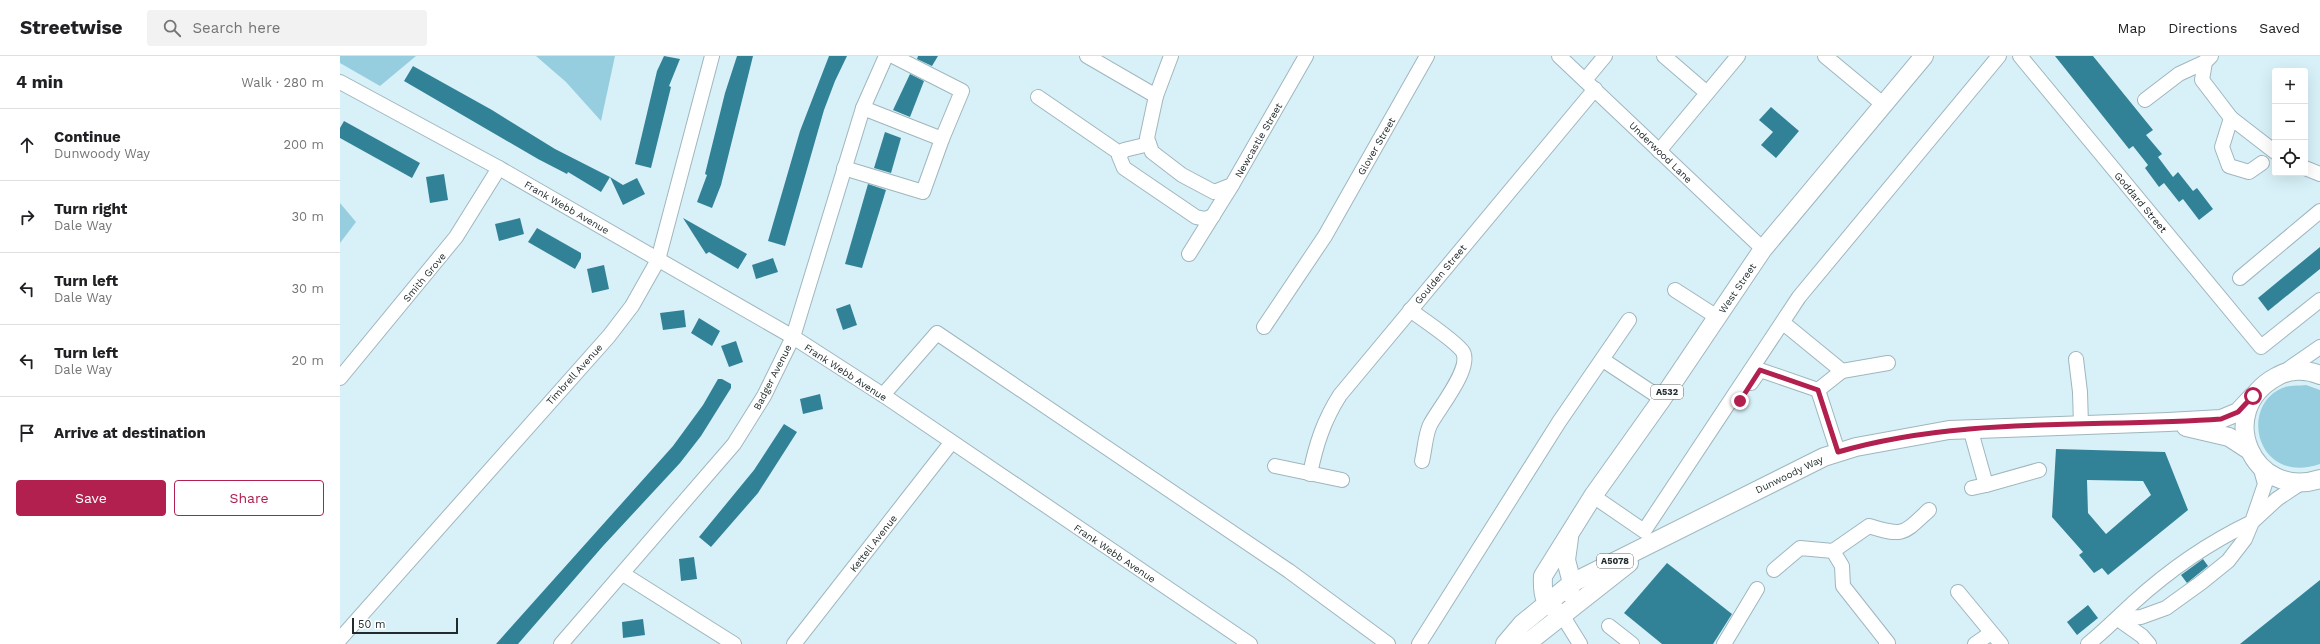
<!DOCTYPE html>
<meta charset="utf-8">
<style>
:root{--surface:#fff;--page:#f2f2f2;--text:#202124;--muted:#757577;--line:#e0e0e0;--accent:#b1204f}
body{margin:0;font-family:"Work Sans",sans-serif;background:var(--page);color:var(--text)}
.controls{position:absolute;right:12px;top:12px;display:grid;overflow:hidden;border-radius:4px;box-shadow:0 4px 16px #0002}
.controls button{width:36px;height:36px;display:grid;place-items:center;padding:0;border:0;border-bottom:1px solid var(--line);background:var(--surface);color:var(--text);font:20px sans-serif}
.scale{position:absolute;left:12px;bottom:10px;width:106px;box-sizing:border-box;padding-left:4px;border:2px solid #212b2d;border-top:0;font-size:11px;line-height:14px;white-space:nowrap;color:#212b2d;-webkit-text-stroke:3px #fff;paint-order:stroke}
.stop{position:absolute;width:12px;height:12px;margin:-9px;border:3px solid #b1204f;border-radius:50%;background:#fff}
.stop.end{background:#b1204f;border-color:#fff;box-shadow:0 1px 4px #0008}
.list{margin:0;padding:0;list-style:none}
h2{display:flex;justify-content:space-between;align-items:center;height:52px;margin:0;padding:0 16px;font-size:17px}
h2 small{font-size:13px;font-weight:400;color:var(--muted)}
.list li{display:grid;grid-template-columns:26px 1fr auto;gap:12px;align-items:center;box-sizing:border-box;height:72px;padding:0 16px;border-top:1px solid var(--line)}
.list b{display:block;font-size:15px;white-space:nowrap}
.list p{margin:0;font-size:13px;white-space:nowrap;color:var(--muted)}
.list em{font-size:13px;font-style:normal;color:var(--muted)}
.actions{display:flex;gap:8px;padding:12px 16px}
.actions a{flex:1;padding:9px 0;border:1px solid var(--accent);border-radius:4px;text-align:center;font-size:14px;color:var(--accent)}
.actions .main{background:var(--accent);color:#fff}
.icon{flex:none;width:22px;height:22px;fill:none;stroke:currentColor;stroke-width:2;stroke-linecap:round;stroke-linejoin:round}
.map{position:relative;flex:none;width:1980px;height:588px;overflow:hidden}
header{display:flex;align-items:center;gap:24px;box-sizing:border-box;height:56px;padding:0 20px;background:var(--surface);border-bottom:1px solid var(--line)}
header strong{font-size:19px}
nav{display:flex;gap:22px;margin-inline-start:auto;font-size:14px}
.search{width:280px;height:36px;background:var(--page);display:flex;align-items:center;gap:10px;box-sizing:border-box;padding:0 14px;border-radius:4px;color:var(--muted);font-size:15px}
main{display:flex}
aside{flex:1;background:var(--surface)}
.map>svg:first-child{display:block}
</style>
<header>
<strong>Streetwise</strong>
<div class="search"><svg class="icon" aria-label="search" viewBox="0 0 24 24"><circle cx="10" cy="10" r="6"/><path d="M15 15l6 6"/></svg>Search here</div>
<nav><a>Map</a><a>Directions</a><a>Saved</a></nav>
</header>
<main>
<aside>
<h2>4 min<small>Walk · 280 m</small></h2>
<ul class="list">
<li><svg class="icon" aria-label="ahead" viewBox="0 0 24 24"><path d="M12 20V5M6 11l6-6 6 6"/></svg><div><b>Continue</b><p>Dunwoody Way</p></div><em>200 m</em></li>
<li><svg class="icon" aria-label="right" viewBox="0 0 24 24"><path d="M7 20v-9h11M14 6l5 5-5 5"/></svg><div><b>Turn right</b><p>Dale Way</p></div><em>30 m</em></li>
<li><svg class="icon" aria-label="left" viewBox="0 0 24 24"><path d="M17 20v-9H6M10 6l-5 5 5 5"/></svg><div><b>Turn left</b><p>Dale Way</p></div><em>30 m</em></li>
<li><svg class="icon" aria-label="left" viewBox="0 0 24 24"><path d="M17 20v-9H6M10 6l-5 5 5 5"/></svg><div><b>Turn left</b><p>Dale Way</p></div><em>20 m</em></li>
<li><svg class="icon" aria-label="arrive" viewBox="0 0 24 24"><path d="M6 21V4h12l-3 4 3 4H6"/></svg><div><b>Arrive at destination</b></div></li>
</ul>
<div class="actions"><a class="main">Save</a><a>Share</a></div>
</aside>
<div class="map">
<svg width="1980" height="588" viewBox="0 0 1980 588">
<rect width="100%" height="100%" fill="#d8f1f8"/>
<g fill="#96cedf">
<path d="M 0,0 L 76,0 L 40,30 L 0,7 Z"/>
<path d="M 196,0 L 275,0 L 261,65 L 226,26 Z"/>
<path d="M 0,147 L 16,166 L 0,187 Z"/>
<path d="M 1966,329 L 1980,334 L 1980,408 C 1915,430 1898,347 1945,331 C 1951,329 1960,330 1966,329 Z"/>
</g>
<g fill="#328297" fill-rule="evenodd">
<path d="M 324,0 L 340,3 L 329,30 L 331,31 L 311,112 L 295,108 L 317,15 Z"/>
<path d="M 397,0 L 413,0 L 381,129 L 372,152 L 357,146 L 367,119 L 365,118 L 385,37 Z"/>
<path d="M 489,0 L 507,0 L 495,25 L 484,54 L 445,190 L 428,185 L 460,75 Z"/>
<path d="M 578,0 L 598,0 L 592,10 L 577,3 Z"/>
<path d="M 1715,0 L 1753,0 L 1813,74 L 1806,79 L 1822,98 L 1818,101 L 1833,121 L 1838,116 L 1853,135 L 1857,132 L 1873,153 L 1859,164 L 1843,143 L 1839,146 L 1824,127 L 1819,131 L 1805,112 L 1808,109 L 1793,90 L 1789,93 Z"/>
<path d="M 73,10 L 152,54 L 215,93 L 270,121 L 261,136 L 228,116 L 227,118 L 198,103 L 64,25 Z"/>
<path d="M 570,18 L 584,25 L 570,61 L 553,54 Z"/>
<path d="M 1431,51 L 1459,75 L 1436,102 L 1421,89 L 1433,76 L 1419,64 Z"/>
<path d="M 4,65 L 80,107 L 72,122 L 0,82 L 0,72 Z"/>
<path d="M 545,76 L 561,82 L 551,117 L 534,112 Z"/>
<path d="M 104,118 L 108,144 L 90,147 L 86,121 Z"/>
<path d="M 270,121 L 283,129 L 297,122 L 305,138 L 283,149 Z"/>
<path d="M 528,128 L 546,134 L 522,212 L 505,208 Z"/>
<path d="M 180,162 L 184,178 L 159,185 L 155,168 Z"/>
<path d="M 343,162 L 407,198 L 398,213 L 369,196 L 366,198 Z"/>
<path d="M 197,172 L 241,197 L 241,202 L 235,213 L 188,186 Z"/>
<path d="M 1980,191 L 1980,213 L 1928,255 L 1918,242 Z"/>
<path d="M 433,202 L 438,216 L 416,223 L 412,209 Z"/>
<path d="M 264,209 L 269,233 L 252,237 L 247,213 Z"/>
<path d="M 510,248 L 517,269 L 503,274 L 496,253 Z"/>
<path d="M 344,254 L 346,271 L 323,274 L 320,257 Z"/>
<path d="M 359,262 L 380,275 L 372,290 L 351,277 Z"/>
<path d="M 396,285 L 403,306 L 389,311 L 381,290 Z"/>
<path d="M 378,323 L 382,323 L 391,328 L 391,332 L 361,380 L 340,407 L 263,490 L 178,588 L 156,588 L 333,390 L 363,349 Z"/>
<path d="M 480,338 L 483,353 L 463,358 L 460,343 Z"/>
<path d="M 444,368 L 457,376 L 418,437 L 371,491 L 359,481 L 414,414 Z"/>
<path d="M 1716,393 L 1825,396 L 1848,454 L 1768,519 L 1762,512 L 1754,517 L 1739,499 L 1743,496 L 1712,461 ZM 1747,424 L 1803,425 L 1811,439 L 1766,478 L 1748,457 Z"/>
<path d="M 354,501 L 357,523 L 341,525 L 339,503 Z"/>
<path d="M 1863,503 L 1868,510 L 1847,527 L 1841,519 Z"/>
<path d="M 1327,507 L 1392,558 L 1373,588 L 1322,588 L 1284,557 Z"/>
<path d="M 1980,524 L 1980,588 L 1900,588 Z"/>
<path d="M 1748,549 L 1758,562 L 1737,579 L 1727,566 Z"/>
<path d="M 303,563 L 305,579 L 283,582 L 282,566 Z"/>
</g>
<g fill="none" stroke-linecap="round" stroke-linejoin="round">
<g stroke="#9fb6bd" stroke-width="16">
<g id="minor">
<path d="M 553,0 L 622,35 L 602,83"/>
<path d="M 747,0 L 816,40"/>
<path d="M 831,0 L 816,40 L 807,82 L 812,96 L 842,119 L 874,136 L 892,129 L 966,0"/>
<path d="M 1219,0 L 1423,193"/>
<path d="M 1324,0 L 1367,37"/>
<path d="M 1485,0 L 1544,49"/>
<path d="M 1680,0 L 1921,291 L 1980,244"/>
<path d="M 1871,0 L 1865,6 L 1862,24 L 1891,62 L 1935,96"/>
<path d="M 1245,24 L 1265,0"/>
<path d="M 0,26 L 159,112 L 453,281 L 543,339 L 910,588"/>
<path d="M 698,41 L 781,98"/>
<path d="M 1805,44 L 1839,18 L 1865,6"/>
<path d="M 1891,62 L 1882,91 L 1889,110 L 1909,116 L 1922,107"/>
<path d="M 809,88 L 784,94 L 779,100 L 784,112 L 856,161 L 865,163 L 873,160"/>
<path d="M 1319,95 L 1398,0"/>
<path d="M 504,112 L 583,136 L 602,83 L 523,52"/>
<path d="M 1965,112 L 1980,118"/>
<path d="M 849,198 L 892,129"/>
<path d="M 1900,222 L 1980,155"/>
<path d="M 1335,234 L 1377,261"/>
<path d="M 1070,254 C 1081,262 1117,286 1123,296 C 1132,313 1098,353 1090,369 C 1085,380 1085,393 1082,405"/>
<path d="M 1447,270 L 1502,315"/>
<path d="M 924,271 L 985,180 L 1087,0"/>
<path d="M 1736,303 L 1740,336 L 1741,369"/>
<path d="M 1263,304 L 1322,343"/>
<path d="M 1944,316 L 1980,291"/>
<path d="M 0,322 L 116,181 L 159,112"/>
<path d="M 1411,327 L 1420,314 L 1478,334"/>
<path d="M 543,339 L 597,277 L 949,515 L 1048,588"/>
<path d="M 1630,372 L 1646,429 L 1699,414"/>
<path d="M 1498,396 L 1478,334 L 1502,315 L 1548,307"/>
<path d="M 935,410 L 1002,424"/>
<path d="M 970,418 C 976,388 984,364 1000,339 L 1255,33"/>
<path d="M 1632,432 L 1646,429"/>
<path d="M 1253,440 L 1304,475 L 1459,241 L 1659,0"/>
<path d="M 1493,495 L 1502,510 L 1503,530 L 1548,587 L 1546,588"/>
<path d="M 1434,514 L 1460,492 L 1493,495 L 1529,470 C 1564,481 1563,478 1589,454"/>
<path d="M 283,518 L 394,588"/>
<path d="M 1618,536 L 1661,588"/>
<path d="M 1222,559 L 1240,588"/>
<path d="M 1778,563 L 1801,561 L 1826,552 L 1862,526 L 1888,505 L 1905,483 L 1912,466 L 1937,443 L 1961,427"/>
<path d="M 1778,563 L 1802,580 L 1809,588"/>
<path d="M 1269,570 L 1292,588"/>
<path d="M 0,583 L 269,280 L 292,250 L 318,204 L 372,0"/>
<path d="M 221,588 L 394,388 L 424,340 L 453,281 L 523,52 L 546,0"/>
<path d="M 454,588 L 611,387"/>
<path d="M 1079,588 L 1219,366 L 1289,264"/>
<path d="M 1384,588 L 1417,533"/>
<path d="M 1635,588 L 1651,577"/>
<path d="M 1748,588 C 1764,575 1778,561 1793,547 C 1828,515 1870,486 1912,466 L 1925,428 L 1920,410"/>
</g>
</g>
<g stroke="#9fb6bd" stroke-width="20">
<g id="major">
<path d="M 1980,319 C 1966,313 1949,313 1936,321 C 1874,355 1912,445 1980,423"/>
<path d="M 1846,371 L 1889,381 L 1909,394"/>
<path d="M 1229,482 L 1226,504 L 1232,527 L 1229,537"/>
<path d="M 1222,559 C 1204,546 1202,542 1203,520 L 1253,440 L 1322,343 L 1423,193 L 1584,0"/>
<path d="M 1165,588 L 1182,568 L 1232,527 L 1484,401 L 1516,391 L 1609,374 L 1828,366 L 1881,363 L 1898,356 L 1913,340"/>
<path d="M 1186,588 L 1289,507"/>
</g>
</g>
<use href="#minor" stroke="#fff" stroke-width="14"/>
<use href="#major" stroke="#fff" stroke-width="18"/>
</g>
<g fill="none" stroke-linecap="round" stroke-linejoin="round">
<path stroke="#b1204f" stroke-width="5" d="M 1400,345 L 1420,314 L 1478,334 L 1498,396 C 1621,360 1754,372 1881,363 L 1898,356 L 1913,340"/>
</g>
<g text-anchor="middle" stroke-width="4" stroke-linejoin="round" paint-order="stroke">
<g fill="#fff" stroke="#646b6c" stroke-width="1">
<rect x="1311" y="329" width="32" height="14" rx="3"/>
<rect x="1257" y="498" width="36" height="14" rx="3"/>
</g>
<g font-size="9" font-weight="bold" fill="#212b2d">
<text x="1327" y="339">A532</text>
<text x="1275" y="508">A5078</text>
</g>
<g font-size="10" fill="#212b2d" stroke="#fff">
<text transform="translate(918 84) rotate(-60)" y="4">Newcastle Street</text>
<text transform="translate(1036 90) rotate(-60)" y="4">Glover Street</text>
<text transform="translate(1321 96) rotate(44)" y="4">Underwood Lane</text>
<text transform="translate(1801 146) rotate(50)" y="4">Goddard Street</text>
<text transform="translate(227 151) rotate(30)" y="4">Frank Webb Avenue</text>
<text transform="translate(1100 218) rotate(-50)" y="4">Goulden Street</text>
<text transform="translate(84 221) rotate(-50)" y="4">Smith Grove</text>
<text transform="translate(1397 232) rotate(-56)" y="4">West Street</text>
<text transform="translate(506 316) rotate(33)" y="4">Frank Webb Avenue</text>
<text transform="translate(234 318) rotate(-48)" y="4">Timbrell Avenue</text>
<text transform="translate(432 321) rotate(-63)" y="4">Badger Avenue</text>
<text transform="translate(1449 418) rotate(-26)" y="4">Dunwoody Way</text>
<text transform="translate(533 487) rotate(-52)" y="4">Kettell Avenue</text>
<text transform="translate(775 497) rotate(34)" y="4">Frank Webb Avenue</text>
</g>
</g>
</svg>
<div class="controls">
<button>+</button>
<button>−</button>
<button><svg class="icon" aria-label="locate" viewBox="0 0 24 24"><circle cx="12" cy="12" r="6"/><path d="M12 2v4M12 18v4M2 12h4M18 12h4"/></svg></button>
</div>
<div class="scale">50 m</div>
<div class="stop" style="left:1913px;top:340px"></div>
<div class="stop end" style="left:1400px;top:345px"></div>
</div>
</main>
